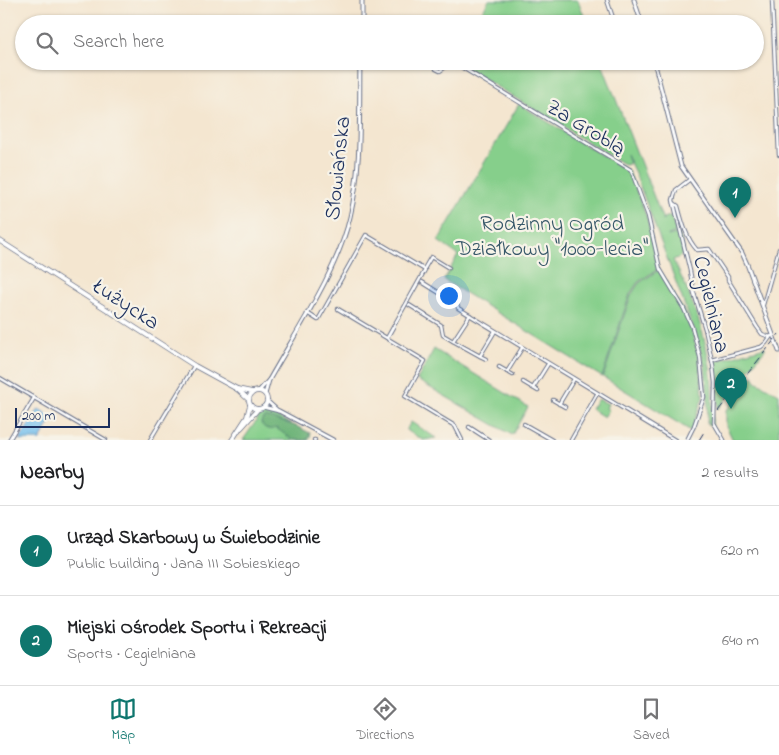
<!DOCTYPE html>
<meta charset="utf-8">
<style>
:root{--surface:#fff;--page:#f6f6f6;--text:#202124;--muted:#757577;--line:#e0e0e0;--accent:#0f766e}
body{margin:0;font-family:"Indie Flower",sans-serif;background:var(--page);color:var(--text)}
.scale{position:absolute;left:15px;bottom:12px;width:95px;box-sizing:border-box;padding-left:5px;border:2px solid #1b2f5e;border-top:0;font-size:14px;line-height:18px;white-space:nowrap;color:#1b2f5e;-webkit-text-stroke:4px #f7f3e8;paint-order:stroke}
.you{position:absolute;left:448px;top:295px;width:18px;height:18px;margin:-12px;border:4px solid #fff;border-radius:50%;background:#1a73e8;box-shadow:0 0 0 8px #1a73e833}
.badge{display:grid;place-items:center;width:32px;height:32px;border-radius:50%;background:var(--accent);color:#fff;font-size:16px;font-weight:700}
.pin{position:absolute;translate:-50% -41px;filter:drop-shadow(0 1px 2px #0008)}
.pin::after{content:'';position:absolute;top:26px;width:18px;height:15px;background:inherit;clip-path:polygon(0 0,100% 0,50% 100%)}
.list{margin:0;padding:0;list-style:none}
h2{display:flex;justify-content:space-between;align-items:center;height:65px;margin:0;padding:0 20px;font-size:21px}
h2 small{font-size:16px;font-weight:400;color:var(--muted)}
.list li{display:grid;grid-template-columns:32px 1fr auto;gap:15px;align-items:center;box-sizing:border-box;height:90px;padding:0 20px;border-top:1px solid var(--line)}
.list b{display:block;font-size:19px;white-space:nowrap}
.list p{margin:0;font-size:16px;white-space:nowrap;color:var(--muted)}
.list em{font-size:16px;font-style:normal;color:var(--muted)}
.icon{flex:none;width:28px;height:28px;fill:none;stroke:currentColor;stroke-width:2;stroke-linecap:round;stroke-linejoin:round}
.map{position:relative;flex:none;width:779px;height:440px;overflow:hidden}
.search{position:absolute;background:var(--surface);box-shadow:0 1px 4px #0004;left:15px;right:15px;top:15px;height:55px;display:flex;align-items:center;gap:12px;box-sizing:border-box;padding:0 18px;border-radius:28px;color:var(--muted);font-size:19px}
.sheet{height:245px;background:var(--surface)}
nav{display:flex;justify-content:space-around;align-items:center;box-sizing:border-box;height:70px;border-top:1px solid var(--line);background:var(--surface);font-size:14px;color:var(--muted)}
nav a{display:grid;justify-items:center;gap:2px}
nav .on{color:var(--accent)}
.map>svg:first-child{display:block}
</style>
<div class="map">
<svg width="779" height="440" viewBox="0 0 779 440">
<rect width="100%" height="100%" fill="#f7f3e8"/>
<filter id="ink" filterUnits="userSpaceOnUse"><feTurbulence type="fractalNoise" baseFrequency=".02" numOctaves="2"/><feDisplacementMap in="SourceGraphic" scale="10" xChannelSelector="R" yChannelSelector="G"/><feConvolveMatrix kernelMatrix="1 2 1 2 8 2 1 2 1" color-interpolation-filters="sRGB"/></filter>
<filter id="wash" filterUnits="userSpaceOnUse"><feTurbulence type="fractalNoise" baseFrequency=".0096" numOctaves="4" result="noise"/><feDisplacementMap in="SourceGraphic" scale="20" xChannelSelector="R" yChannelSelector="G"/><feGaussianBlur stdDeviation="1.12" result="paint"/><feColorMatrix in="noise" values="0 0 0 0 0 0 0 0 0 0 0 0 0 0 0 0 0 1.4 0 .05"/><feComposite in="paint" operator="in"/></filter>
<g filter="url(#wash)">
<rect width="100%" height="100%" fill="#f4e6d0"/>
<g fill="#86cf8b" stroke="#507f74">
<path d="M 489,0 L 578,0 L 587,24 L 475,24 Z"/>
<path d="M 455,61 L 601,61 L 663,220 L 663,218 L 671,216 L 676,232 L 668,235 L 668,236 L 679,233 L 684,250 L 680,257 L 673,260 C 689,291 703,326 709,361 C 713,382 712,404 712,426 L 707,424 L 708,399 L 705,367 L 695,333 L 635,173 L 626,154 L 629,164 L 625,165 Z"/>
<path d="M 519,104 L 629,172 L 647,218 L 658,269 L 638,282 L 630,294 L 602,377 L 444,280 L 458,255 L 438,241 Z"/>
<path d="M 659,270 L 686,315 L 693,335 L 699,358 L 703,397 L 691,431 L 603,377 L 631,295 L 639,283 Z"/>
<path d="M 765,347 L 765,349 L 718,409 L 717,374 L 715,364 L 716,361 Z"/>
<path d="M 434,349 L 528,407 L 512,435 L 417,380 Z"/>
<path d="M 753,376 L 756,381 L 779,394 L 779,440 L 733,440 L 726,426 L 726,411 Z"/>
<path d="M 598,399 L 608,404 L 606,408 L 609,410 L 604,417 L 591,409 Z"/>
<path d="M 264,413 L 275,416 L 311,434 L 309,440 L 243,440 L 259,417 Z"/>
<path d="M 411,422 L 436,438 L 423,440 L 406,430 Z"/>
</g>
<path fill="#6cb277" stroke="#44706a" d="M 266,417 L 296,426 L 310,433 L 307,440 L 293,440 L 276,428 C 270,431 264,429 261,423 L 262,420 Z"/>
<path fill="#73bfed" stroke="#4777a6" d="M 39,409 L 53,418 L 40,440 L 21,440 L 20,439 Z"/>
</g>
<g filter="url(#ink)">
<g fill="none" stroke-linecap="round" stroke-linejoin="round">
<g stroke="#676f86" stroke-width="4.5">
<g id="minor">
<path d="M 607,0 L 615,24"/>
<path d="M 772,0 L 779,155"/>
<path d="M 436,69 L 440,71 L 453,62 L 631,170 L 648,216 L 660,269 L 684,309 L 692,327 L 700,357 L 704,397 L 694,426 L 687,440"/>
<path d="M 689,180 L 676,190 L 673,200 L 690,271 L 694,293 L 705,329 L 713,365 L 715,383 L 714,423 L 724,440"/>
<path d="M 674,203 L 678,206 C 682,221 686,238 697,250 L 709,249 L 728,277 L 728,280 L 757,327 L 762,334 L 770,337"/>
<path d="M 424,269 L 431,257 L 449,268"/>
<path d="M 422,282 L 457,304 L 458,308 L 675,440"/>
<path d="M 409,305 L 441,325 L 443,335 L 453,341"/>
<path d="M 763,305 L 779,249"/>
<path d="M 338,309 L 425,361 L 405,396 L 455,426 L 462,440"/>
<path d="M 307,313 L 318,320 L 366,235 L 425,270 L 387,338"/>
<path d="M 470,315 L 453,341 L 480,356 L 495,331"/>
<path d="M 480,356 L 486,359"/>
<path d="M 712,360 L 761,347 L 766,343 L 771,336"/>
<path d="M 499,367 L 513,375"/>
<path d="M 507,372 L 522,348"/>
<path d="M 0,378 L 106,440"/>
<path d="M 523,382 L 538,391"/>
<path d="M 533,388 L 548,364"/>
<path d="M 553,400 L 565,407"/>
<path d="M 559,404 L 574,379"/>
<path d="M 524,424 L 552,440"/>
<path d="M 469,427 L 489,440"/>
<path d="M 9,440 L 34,398"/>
<path d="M 150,440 L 194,366"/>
<path d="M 314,440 L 315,440"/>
<path d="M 571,440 L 597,394"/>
</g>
</g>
<g stroke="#676f86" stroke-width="5">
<g id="tertiary">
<path d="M 634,0 L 642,24"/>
<path d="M 362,24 L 362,0"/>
<path d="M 654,61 L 681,166 L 742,253 L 747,264 L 779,351"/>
<path d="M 259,391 L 269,380"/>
<path d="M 265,394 L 269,380 C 297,330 337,272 350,217 C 362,167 359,112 360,61"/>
<path d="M 267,401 L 278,411"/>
<path d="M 263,407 L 279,411 L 333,440"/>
</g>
</g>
<g stroke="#676f86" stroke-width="5.5">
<g id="secondary">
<path d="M 0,241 L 195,366 L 237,389 L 248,399"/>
<path d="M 237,389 L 252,392"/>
<circle cx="258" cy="400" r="9"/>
<path d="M 241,428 L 258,409"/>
<path d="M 232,440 L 247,417 L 250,405"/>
</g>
</g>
<use href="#minor" stroke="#fff" stroke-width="2.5"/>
<use href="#tertiary" stroke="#fff" stroke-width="3"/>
<use href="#secondary" stroke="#fff" stroke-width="4"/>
<g stroke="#1b2f5e" stroke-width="1" stroke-dasharray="8 4" stroke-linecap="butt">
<path d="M 718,411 L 779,334"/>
<path d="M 699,440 L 704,432"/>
</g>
</g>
</g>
<g text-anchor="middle" stroke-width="4.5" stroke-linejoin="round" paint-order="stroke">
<g font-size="22" fill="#1b2f5e" stroke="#f7f3e8">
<text transform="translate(587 126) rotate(31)" y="8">Za Groblą</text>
<text transform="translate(336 168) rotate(-84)" y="8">Słowiańska</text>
<text transform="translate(127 303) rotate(33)" y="8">Łużycka</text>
<text transform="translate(713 304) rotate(77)" y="8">Cegielniana</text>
</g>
<g font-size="22" fill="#365769" stroke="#f7f3e8">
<text x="552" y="230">Rodzinny Ogród<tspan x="552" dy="25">Działkowy "1000-lecia"</tspan></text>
</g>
</g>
</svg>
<div class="scale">200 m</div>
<div class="you"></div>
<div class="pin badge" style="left:735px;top:218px">1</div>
<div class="pin badge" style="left:731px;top:409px">2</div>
<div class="search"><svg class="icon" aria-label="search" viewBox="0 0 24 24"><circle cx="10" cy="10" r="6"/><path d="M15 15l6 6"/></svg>Search here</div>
</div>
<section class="sheet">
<h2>Nearby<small>2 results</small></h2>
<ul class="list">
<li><span class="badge">1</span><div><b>Urząd Skarbowy w Świebodzinie</b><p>Public building · Jana III Sobieskiego</p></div><em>620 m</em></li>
<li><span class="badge">2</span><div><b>Miejski Ośrodek Sportu i Rekreacji</b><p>Sports · Cegielniana</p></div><em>640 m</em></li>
</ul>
</section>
<nav>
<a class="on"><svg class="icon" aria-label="map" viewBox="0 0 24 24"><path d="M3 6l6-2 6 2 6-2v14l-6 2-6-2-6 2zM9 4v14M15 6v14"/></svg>Map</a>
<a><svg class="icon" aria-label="directions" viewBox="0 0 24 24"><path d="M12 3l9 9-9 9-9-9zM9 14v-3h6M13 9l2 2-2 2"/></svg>Directions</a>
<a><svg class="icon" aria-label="saved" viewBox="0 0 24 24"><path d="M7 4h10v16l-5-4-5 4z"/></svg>Saved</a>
</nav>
